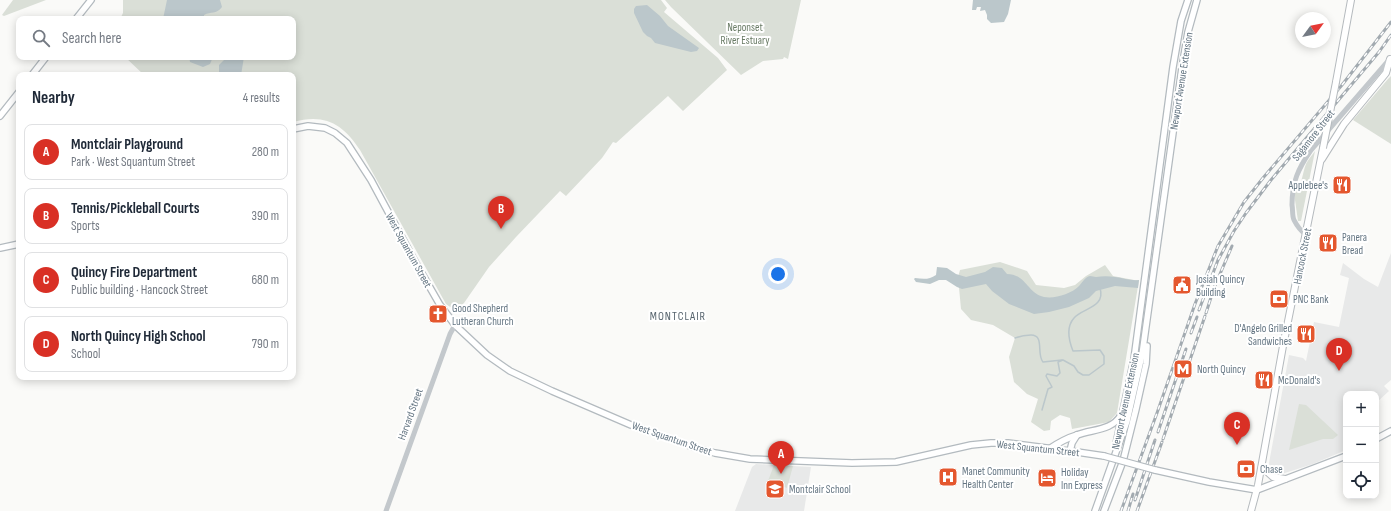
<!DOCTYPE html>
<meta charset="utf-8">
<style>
:root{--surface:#fff;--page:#f2f2f3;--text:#1f2937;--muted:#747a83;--line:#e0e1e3;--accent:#d93025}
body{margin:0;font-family:"Sofia Sans Condensed",sans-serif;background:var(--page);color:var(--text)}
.controls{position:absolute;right:12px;bottom:12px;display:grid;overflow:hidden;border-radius:8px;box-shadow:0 2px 10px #0003}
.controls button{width:36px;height:36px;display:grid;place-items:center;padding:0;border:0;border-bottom:1px solid var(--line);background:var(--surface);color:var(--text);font:20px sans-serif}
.compass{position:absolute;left:1295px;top:12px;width:36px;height:36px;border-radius:50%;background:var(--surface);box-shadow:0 2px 10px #0003;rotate:57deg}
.you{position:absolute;left:778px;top:274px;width:14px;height:14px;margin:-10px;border:3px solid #fff;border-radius:50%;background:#1a73e8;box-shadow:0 0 0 6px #1a73e833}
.badge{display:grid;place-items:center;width:26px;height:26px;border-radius:50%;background:var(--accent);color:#fff;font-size:13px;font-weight:700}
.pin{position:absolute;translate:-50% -33px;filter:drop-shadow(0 1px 2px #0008)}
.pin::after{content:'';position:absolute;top:21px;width:14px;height:12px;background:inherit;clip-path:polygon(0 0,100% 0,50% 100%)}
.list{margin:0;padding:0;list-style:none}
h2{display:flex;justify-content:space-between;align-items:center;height:52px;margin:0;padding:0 16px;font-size:17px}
h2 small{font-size:13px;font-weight:400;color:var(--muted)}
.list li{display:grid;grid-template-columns:26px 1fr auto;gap:12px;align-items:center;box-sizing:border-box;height:56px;margin:0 8px 8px;padding:0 8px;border:1px solid var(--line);border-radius:8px}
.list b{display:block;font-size:15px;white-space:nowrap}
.list p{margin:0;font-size:13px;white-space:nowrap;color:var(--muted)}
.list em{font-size:13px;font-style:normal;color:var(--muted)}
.icon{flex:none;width:22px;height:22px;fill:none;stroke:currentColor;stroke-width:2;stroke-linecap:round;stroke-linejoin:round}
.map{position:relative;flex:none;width:1391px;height:511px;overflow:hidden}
.search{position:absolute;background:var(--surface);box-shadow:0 2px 10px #0003;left:16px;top:16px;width:280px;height:44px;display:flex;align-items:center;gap:10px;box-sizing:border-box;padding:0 14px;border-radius:8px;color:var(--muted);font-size:15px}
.panel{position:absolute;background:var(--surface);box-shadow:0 2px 10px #0003;left:16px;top:72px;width:280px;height:308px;border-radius:8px}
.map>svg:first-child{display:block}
</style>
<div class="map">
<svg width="1391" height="511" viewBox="0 0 1391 511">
<rect width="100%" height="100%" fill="#fafaf8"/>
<g fill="#e8e9e9">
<path d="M 1391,253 L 1391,380 L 1384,386 L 1389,391 L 1376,403 L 1376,394 L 1346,394 L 1346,450 L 1313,464 L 1285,473 L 1278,475 L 1273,472 L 1270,468 L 1269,463 L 1289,355 L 1303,358 L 1306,361 L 1314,322 L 1339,327 L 1349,278 L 1340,275 L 1343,263 L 1364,279 L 1378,287 Z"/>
<path d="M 756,464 L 811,467 L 804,511 L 735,511 L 752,467 Z"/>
</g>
<g fill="#dadfd7">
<path d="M 13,0 L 46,0 L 4,16 L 2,15 Z"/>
<path d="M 123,0 L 661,0 L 667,8 L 664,12 L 718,58 L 727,70 L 683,111 L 668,96 L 616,143 L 613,142 L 602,158 L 566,196 L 560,191 L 516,237 L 489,267 L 464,303 L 459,307 L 453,309 L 446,304 L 360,150 C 343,124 325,113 293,122 L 293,75 L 144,75 L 125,57 L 293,57 L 293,19 L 120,19 L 123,13 Z"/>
<path d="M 665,0 L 801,0 L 788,59 L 784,57 L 783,59 L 763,61 L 741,75 L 671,7 Z"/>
<path d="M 1391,76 L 1391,144 L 1353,120 L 1388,79 Z"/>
<path d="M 1315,151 L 1301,221 L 1298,221 L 1294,193 C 1302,187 1302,174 1306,164 C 1308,160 1312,155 1315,151 Z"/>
<path d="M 1000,262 L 1027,271 L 1036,285 L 1064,288 L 1075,285 L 1086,276 L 1105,265 L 1113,276 L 1134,280 L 1139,280 L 1117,413 L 1109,422 L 1072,429 L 1070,418 L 1060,415 L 1051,421 L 1050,430 L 1044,431 L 1031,422 L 1038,399 L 1027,394 L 1014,382 L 1009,357 L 1015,338 L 993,325 L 971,320 L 961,309 L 958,277 L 960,270 Z"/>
<path d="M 1299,404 L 1306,405 L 1338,435 L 1333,439 L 1323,439 L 1289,450 Z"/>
<path d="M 774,465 L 793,466 L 787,488 L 768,481 Z"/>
</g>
<g fill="#bbc7cb">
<path d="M 167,0 L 220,0 L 222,7 C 216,15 211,11 204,15 L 204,19 L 163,19 Z"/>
<path d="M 973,0 L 1011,0 L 1008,14 L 1004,22 L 991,23 L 987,19 L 987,15 L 985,10 L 980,11 L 981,7 L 977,7 L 976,10 L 972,10 Z"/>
<path d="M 647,5 L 660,16 L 668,26 L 699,48 L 697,51 L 691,52 L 655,43 L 651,38 L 647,36 L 643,32 L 634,13 L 634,9 L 636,6 Z"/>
<path d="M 189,57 L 213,57 L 210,64 L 203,67 L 190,62 Z"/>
<path d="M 227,57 L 244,57 L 241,75 L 221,75 L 219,72 L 219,65 Z"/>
<path d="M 937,267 L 947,268 L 956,274 L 966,277 L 985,272 L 993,267 L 1002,268 L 1007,274 C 1026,274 1028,294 1044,297 C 1055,299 1071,294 1079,286 C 1082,283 1085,277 1090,276 C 1092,276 1094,277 1096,277 C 1102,276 1109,276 1115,277 C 1123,278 1131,281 1139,280 L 1138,288 L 1115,286 L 1096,291 L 1089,298 L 1069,307 L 1049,312 L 1034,314 L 1009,304 L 992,291 L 986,284 L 962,289 L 957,287 L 946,280 L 939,280 L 930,284 L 916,282 L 914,279 L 915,278 C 923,279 929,280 936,275 Z"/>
</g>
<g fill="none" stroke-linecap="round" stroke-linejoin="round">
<g stroke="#bbc7cb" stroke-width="1.5">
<path d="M 1015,338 C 1020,336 1025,335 1031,335 C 1045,335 1036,354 1043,362 L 1062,360"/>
<path d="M 1042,410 L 1048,389 L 1052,387 L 1046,376 L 1047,374 L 1057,376 L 1060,373 L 1058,362 L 1063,360 L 1074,366 L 1078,372 L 1083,375 L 1089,375 L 1104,364 L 1104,356 L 1100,350 L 1073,351 C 1069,341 1066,327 1074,318 C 1082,308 1106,308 1100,288"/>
</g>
<g stroke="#b3babf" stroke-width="8">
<g id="secondary">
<path d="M 76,19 L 91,0"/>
<path d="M 32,75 L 46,57"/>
<path d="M 0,116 L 19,92"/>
<path d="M 293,129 L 308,126 L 325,128 L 335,133 L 347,143 L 371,180 L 413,258 L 440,305 L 455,325 L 487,355 L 510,371 L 552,391 L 631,425 L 696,448 L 715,453 L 750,459 L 852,463 L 896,462 L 971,445 L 991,443 L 1008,443 L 1077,452 L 1104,456"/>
<path d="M 0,248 L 19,244"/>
<path d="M 1376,439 L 1391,431"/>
<path d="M 1116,444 L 1134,359 L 1173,67 L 1181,21 L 1188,0"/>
<path d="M 1049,449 C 1058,443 1067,438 1077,435 C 1092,429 1112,431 1121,415"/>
<path d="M 1070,451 L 1072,443 L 1077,435"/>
<path d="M 1155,470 L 1209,482 L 1257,490 L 1346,456"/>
<path d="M 1095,511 L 1127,421 L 1142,355 L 1182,68 L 1188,32 L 1197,0"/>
<path d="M 1104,511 L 1123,461 L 1136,409 L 1146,364 L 1147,346"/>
</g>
</g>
<g stroke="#b5babe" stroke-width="8">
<g id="primary">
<path d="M 1336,82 L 1351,0"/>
<path d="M 1322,159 L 1344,124 L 1386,73 L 1390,59"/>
<path d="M 1262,467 L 1273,477 L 1285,479"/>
<path d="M 1251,511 L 1258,485 L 1283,346 L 1323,148"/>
</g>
</g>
<g stroke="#c3c8cc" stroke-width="5">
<path d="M 1306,235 C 1301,231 1297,226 1294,220 C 1292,216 1293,210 1292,205 C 1292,182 1298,169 1311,150 L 1389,60"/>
<path d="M 386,511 L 450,334 L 455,325"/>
</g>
<use href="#secondary" stroke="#fff" stroke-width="5.5"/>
<use href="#primary" stroke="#fff" stroke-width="6"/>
<g stroke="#a2aab0" stroke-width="3">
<g id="rail">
<path d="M 1199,310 L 1218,260 L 1234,231 L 1246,213 L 1271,180 L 1379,52 L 1391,35"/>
<path d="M 1206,313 L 1214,288 L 1232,246"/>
<path d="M 1191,333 L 1197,317"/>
<path d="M 1158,432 L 1186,349"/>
<path d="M 1163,439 L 1205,316"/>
<path d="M 1135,500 L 1155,440"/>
<path d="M 1121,511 L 1157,413 L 1195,304 L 1218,246 L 1244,202 L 1263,178 L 1342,85 L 1391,22"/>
<path d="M 1128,511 L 1133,494"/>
<path d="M 1137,511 L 1162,442"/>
</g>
</g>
<use href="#rail" stroke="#fff" stroke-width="1.5" stroke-dasharray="4.5" stroke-linecap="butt"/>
<g stroke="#b3babf" stroke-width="8" stroke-linecap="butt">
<path id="secondary-bridge" d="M 1104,456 L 1155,470"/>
</g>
<g stroke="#b5babe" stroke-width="8" stroke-linecap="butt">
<path id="primary-bridge" d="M 1323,148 L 1336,82"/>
</g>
<use href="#secondary-bridge" stroke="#fff" stroke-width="5.5"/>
<use href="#primary-bridge" stroke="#fff" stroke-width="6"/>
</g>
<defs>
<g id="restaurant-square" transform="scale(1)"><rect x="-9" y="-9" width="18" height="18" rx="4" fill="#e4572e" stroke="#fff"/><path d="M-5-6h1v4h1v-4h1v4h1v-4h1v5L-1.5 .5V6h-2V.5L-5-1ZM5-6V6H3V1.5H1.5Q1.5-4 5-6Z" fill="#fff"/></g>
<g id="civic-square" transform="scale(1)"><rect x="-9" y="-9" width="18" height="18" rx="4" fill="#e4572e" stroke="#fff"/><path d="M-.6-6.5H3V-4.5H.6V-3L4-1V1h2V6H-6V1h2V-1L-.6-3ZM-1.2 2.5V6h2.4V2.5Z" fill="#fff"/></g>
<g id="bank-square" transform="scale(1)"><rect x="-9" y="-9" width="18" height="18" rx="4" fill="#e4572e" stroke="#fff"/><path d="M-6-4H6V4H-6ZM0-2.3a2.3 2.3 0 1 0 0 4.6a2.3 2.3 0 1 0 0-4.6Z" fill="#fff"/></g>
<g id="church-square" transform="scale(1)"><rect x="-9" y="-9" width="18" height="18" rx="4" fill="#e4572e" stroke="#fff"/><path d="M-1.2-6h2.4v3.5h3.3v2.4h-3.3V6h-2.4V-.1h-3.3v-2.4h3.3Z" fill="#fff"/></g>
<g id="metro-square" transform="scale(1)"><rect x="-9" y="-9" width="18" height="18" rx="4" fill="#e4572e" stroke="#fff"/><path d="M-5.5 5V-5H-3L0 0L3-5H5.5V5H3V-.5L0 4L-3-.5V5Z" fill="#fff"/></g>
<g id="hospital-square" transform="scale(1)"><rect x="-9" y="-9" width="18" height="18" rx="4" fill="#e4572e" stroke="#fff"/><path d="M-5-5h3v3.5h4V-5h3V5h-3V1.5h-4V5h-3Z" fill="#fff"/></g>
<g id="hotel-square" transform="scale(1)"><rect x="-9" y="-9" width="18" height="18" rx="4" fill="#e4572e" stroke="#fff"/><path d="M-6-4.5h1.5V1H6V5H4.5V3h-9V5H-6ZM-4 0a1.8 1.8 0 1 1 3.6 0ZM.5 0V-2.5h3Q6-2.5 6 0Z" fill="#fff"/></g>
<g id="school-square" transform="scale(1)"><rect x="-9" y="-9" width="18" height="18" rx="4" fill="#e4572e" stroke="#fff"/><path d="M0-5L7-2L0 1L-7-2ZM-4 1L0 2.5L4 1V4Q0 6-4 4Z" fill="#fff"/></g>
</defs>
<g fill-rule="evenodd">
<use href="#restaurant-square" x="1342" y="185"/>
<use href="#restaurant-square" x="1328" y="243"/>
<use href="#civic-square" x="1182" y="285"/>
<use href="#bank-square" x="1279" y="299"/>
<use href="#church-square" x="438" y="314"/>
<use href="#restaurant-square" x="1306" y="334"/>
<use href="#metro-square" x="1183" y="369"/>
<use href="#restaurant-square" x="1264" y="380"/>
<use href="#bank-square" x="1246" y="469"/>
<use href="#hospital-square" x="948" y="477"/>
<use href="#hotel-square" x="1047" y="478"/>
<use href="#school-square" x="775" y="489"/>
</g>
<g text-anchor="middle" stroke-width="4" stroke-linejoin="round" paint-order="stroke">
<g font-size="11" fill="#687a64" stroke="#fff">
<text x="745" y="31">Neponset<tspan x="745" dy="13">River Estuary</tspan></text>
</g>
<g font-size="11" fill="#657683" stroke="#fff">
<text transform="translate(1181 81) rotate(-81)" y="4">Newport Avenue Extension</text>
<text transform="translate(1313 135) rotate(-52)" y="4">Sagamore Street</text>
<text transform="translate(409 250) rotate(61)" y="4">West Squantum Street</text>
<text transform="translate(1302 256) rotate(-79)" y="4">Hancock Street</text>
<text transform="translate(1125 401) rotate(-78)" y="4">Newport Avenue Extension</text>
<text transform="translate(410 414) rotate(-70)" y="4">Harvard Street</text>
<text transform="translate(672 438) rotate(19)" y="4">West Squantum Street</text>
<text transform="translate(1038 448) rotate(6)" y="4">West Squantum Street</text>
</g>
<g font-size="11" fill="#657683" stroke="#fff" text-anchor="start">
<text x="1328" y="189" text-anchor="end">Applebee's</text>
<text x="1342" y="241">Panera<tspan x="1342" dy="13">Bread</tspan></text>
<text x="1196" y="283">Josiah Quincy<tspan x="1196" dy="13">Building</tspan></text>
<text x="1293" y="303">PNC Bank</text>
<text x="452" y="312">Good Shepherd<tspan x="452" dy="13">Lutheran Church</tspan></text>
<text x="1292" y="332" text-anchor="end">D'Angelo Grilled<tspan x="1292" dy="13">Sandwiches</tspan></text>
<text x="1197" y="373">North Quincy</text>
<text x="1278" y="384">McDonald's</text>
<text x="1260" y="473">Chase</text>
<text x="962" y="475">Manet Community<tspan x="962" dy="13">Health Center</tspan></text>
<text x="1061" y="476">Holiday<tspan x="1061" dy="13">Inn Express</tspan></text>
<text x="789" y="493">Montclair School</text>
</g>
<g font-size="12" letter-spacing="1" fill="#57646e" stroke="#fff">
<text x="678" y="320">MONTCLAIR</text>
</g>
</g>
</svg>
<div class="controls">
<button>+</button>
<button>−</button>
<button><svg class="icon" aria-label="locate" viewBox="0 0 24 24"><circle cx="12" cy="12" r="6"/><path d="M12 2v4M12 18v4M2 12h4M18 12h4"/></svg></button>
</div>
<svg class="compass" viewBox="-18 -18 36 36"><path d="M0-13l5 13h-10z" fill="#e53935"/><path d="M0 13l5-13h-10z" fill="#747a83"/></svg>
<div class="you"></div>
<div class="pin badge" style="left:781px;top:474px">A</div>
<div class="pin badge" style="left:501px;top:229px">B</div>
<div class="pin badge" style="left:1237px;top:445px">C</div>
<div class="pin badge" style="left:1339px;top:371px">D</div>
<div class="search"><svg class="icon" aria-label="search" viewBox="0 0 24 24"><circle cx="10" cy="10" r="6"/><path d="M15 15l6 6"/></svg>Search here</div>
<section class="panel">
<h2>Nearby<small>4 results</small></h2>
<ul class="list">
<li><span class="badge">A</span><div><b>Montclair Playground</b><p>Park · West Squantum Street</p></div><em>280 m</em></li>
<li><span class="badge">B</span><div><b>Tennis/Pickleball Courts</b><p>Sports</p></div><em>390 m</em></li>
<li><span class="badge">C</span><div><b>Quincy Fire Department</b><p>Public building · Hancock Street</p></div><em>680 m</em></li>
<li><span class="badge">D</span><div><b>North Quincy High School</b><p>School</p></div><em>790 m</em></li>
</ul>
</section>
</div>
